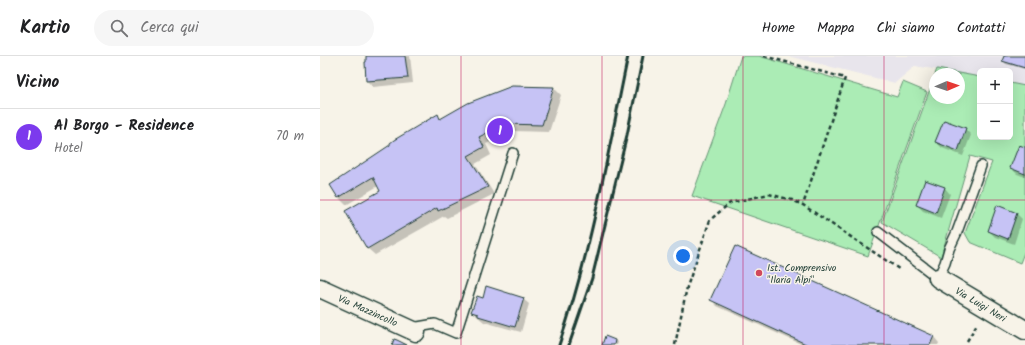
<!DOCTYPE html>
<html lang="it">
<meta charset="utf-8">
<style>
:root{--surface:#fff;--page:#f6f6f6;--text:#202124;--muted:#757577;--line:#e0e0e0;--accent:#7c3aed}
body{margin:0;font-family:Kalam,sans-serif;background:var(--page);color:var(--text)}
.controls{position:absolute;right:12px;top:12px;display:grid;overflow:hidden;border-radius:6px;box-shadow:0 4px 16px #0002}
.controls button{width:36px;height:36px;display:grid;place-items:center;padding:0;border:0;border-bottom:1px solid var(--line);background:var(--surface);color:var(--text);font:20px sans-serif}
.compass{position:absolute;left:609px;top:12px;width:36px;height:36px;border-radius:50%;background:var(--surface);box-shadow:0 4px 16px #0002;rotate:88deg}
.you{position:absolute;left:363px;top:200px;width:14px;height:14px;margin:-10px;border:3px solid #fff;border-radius:50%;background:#1a73e8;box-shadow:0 0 0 6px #1a73e833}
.badge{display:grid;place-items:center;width:26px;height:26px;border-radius:50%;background:var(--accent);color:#fff;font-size:13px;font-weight:700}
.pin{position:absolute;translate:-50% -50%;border:2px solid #fff;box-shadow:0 1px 4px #0006}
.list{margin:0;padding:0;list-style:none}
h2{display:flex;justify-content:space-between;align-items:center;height:52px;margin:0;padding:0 16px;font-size:17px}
h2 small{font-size:13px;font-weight:400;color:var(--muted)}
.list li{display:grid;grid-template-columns:26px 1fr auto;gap:12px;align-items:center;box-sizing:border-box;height:56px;padding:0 16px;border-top:1px solid var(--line)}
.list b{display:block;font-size:15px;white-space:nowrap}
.list p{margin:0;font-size:13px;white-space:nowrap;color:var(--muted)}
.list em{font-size:13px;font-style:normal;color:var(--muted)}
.icon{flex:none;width:22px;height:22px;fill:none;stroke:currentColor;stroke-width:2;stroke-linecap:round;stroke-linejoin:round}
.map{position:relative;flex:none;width:705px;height:289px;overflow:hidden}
header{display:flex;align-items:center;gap:24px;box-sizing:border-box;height:56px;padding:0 20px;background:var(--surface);border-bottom:1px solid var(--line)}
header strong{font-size:19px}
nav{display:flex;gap:22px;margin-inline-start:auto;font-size:14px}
.search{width:280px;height:36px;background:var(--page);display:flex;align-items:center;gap:10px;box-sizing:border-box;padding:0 14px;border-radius:22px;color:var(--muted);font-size:15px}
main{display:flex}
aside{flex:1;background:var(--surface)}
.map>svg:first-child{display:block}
</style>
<header>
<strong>Kartio</strong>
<div class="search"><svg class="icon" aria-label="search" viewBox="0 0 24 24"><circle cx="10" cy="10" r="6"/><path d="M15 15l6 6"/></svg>Cerca qui</div>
<nav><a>Home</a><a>Mappa</a><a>Chi siamo</a><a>Contatti</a></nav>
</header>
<main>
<aside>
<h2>Vicino<small></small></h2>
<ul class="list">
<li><span class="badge">1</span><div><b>Al Borgo - Residence</b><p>Hotel</p></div><em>70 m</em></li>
</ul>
</aside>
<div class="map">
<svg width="705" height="289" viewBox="0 0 705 289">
<rect width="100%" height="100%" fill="#f7f3e8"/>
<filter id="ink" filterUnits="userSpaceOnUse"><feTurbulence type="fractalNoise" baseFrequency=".025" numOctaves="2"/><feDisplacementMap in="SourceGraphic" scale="8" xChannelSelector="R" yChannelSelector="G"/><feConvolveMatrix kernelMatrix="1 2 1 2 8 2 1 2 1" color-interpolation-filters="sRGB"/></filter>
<g filter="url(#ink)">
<path fill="#e8e5ec" d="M 468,0 L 705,0 L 705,30 L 690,27 L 690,15 L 660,15 L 660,21 L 595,10 L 575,27 Z"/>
<g fill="#abecb5" stroke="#659474">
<path d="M 421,0 L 439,0 L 577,41 L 583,26 L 607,36 L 548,200 L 372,140 L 406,48 Z"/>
<path d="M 617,13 L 660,21 L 660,81 L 690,81 L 690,27 L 705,30 L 705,194 L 700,207 L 650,186 L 645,177 L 672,106 L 650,100 L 621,201 L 562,166 L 615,19 L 615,42 L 639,42 L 639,18 L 615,18 Z"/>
</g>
<g fill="#0003">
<path d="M 47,0 L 90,0 L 93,27 L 53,31 L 47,25 L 46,7 L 47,7 Z"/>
<path d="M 685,0 L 705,0 L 705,13 L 686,8 L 683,5 Z"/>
<path d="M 192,31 L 234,32 L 241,39 L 229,76 L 193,75 L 166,88 L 171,99 L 155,108 L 174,138 L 127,162 L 124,160 L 55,199 L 47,192 L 61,136 L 58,130 L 26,149 L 18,141 L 118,60 L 121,63 Z"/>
<path d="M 645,73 L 651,79 L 643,100 L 622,92 L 616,86 Z"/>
<path d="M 705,92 L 705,121 L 697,118 L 691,112 Z"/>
<path d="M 625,132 L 630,138 L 621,162 L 603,155 L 597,149 Z"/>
<path d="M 678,151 L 697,158 L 702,163 L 694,188 L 675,181 L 669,175 Z"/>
<path d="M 416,191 L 614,281 L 619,287 L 618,289 L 483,289 L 397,250 L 392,244 Z"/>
<path d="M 203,243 L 209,248 L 201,276 L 164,266 L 152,256 Z"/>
<path d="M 295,284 L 298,287 L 297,289 L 283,289 Z"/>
</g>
<g fill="#c6c3f5" stroke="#1f3d34">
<path d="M 46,0 L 85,0 L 88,22 L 46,25 L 45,6 L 46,6 Z"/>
<path d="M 684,0 L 705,0 L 705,12 L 682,5 Z"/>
<path d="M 192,30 L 234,31 L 222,69 L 185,68 L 159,81 L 164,91 L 148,100 L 168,131 L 118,155 L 117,152 L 47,193 L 25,155 L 60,135 L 53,121 L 18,142 L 10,129 L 70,89 L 70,87 L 74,84 L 118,58 L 120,63 L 148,47 Z"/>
<path d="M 624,64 L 646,72 L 638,95 L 615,86 Z"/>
<path d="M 699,89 L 705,91 L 705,118 L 690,112 Z"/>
<path d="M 605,124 L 625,131 L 616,157 L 596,149 Z"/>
<path d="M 677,149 L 697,157 L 688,183 L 668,175 Z"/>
<path d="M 415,190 L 614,280 L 610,289 L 488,289 L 390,244 Z"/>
<path d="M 166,230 L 204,242 L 195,271 L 158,260 L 158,258 L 151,256 L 157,240 L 163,242 Z"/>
<path d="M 285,280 L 295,284 L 294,289 L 282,289 Z"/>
<path d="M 74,283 L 77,284 L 87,289 L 72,289 Z"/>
</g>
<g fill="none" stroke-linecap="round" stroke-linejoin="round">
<g stroke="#1f3d34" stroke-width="12">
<g id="service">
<path d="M 558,176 L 618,222 L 625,207 L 629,193 L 637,176 L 661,110"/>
<path d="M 92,272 L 115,268 L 136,277 L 193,97"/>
</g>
</g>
<g stroke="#1f3d34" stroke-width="21">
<g id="minor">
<path d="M 618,222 L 705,274"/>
<path d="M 0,232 L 96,276"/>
</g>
</g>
<g stroke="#1f3d34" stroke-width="2.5" stroke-dasharray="4 3" stroke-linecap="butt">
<path d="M 444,0 L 525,22 L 483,149"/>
<path d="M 647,285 L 657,268"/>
<path d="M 355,289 L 367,231 L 390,164 L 410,147 L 449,138 L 472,144 L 483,149 L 579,213"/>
</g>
<use href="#service" stroke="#f7f3e8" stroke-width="9"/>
<use href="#minor" stroke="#f7f3e8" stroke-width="18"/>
<g stroke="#1f3d34" stroke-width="3">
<path d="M 239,289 C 271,196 288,97 308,0"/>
<path d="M 249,289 L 272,222 L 307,79 L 323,0"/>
</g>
</g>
</g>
<path fill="none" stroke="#c2185b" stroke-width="1" stroke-opacity="0.55" d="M 141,0 L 141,289M 282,0 L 282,289M 423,0 L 423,289M 564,0 L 564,289M 0,144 L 705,144"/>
<circle fill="#d1495b" stroke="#f7f3e8" stroke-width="1.5" cx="439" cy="217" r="4"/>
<g text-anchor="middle" stroke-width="3" stroke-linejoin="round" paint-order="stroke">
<g font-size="10" fill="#1f3d34" stroke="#f7f3e8" text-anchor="start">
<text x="447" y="215">Ist. Comprensivo<tspan x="447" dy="12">"Ilaria Alpi"</tspan></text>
</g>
<g font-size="10" fill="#1f3d34" stroke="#f7f3e8">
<text transform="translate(661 248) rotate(31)" y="4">Via Luigi Neri</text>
<text transform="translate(48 254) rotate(24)" y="4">Via Mazzincollo</text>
</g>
</g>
</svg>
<div class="controls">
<button>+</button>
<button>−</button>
</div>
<svg class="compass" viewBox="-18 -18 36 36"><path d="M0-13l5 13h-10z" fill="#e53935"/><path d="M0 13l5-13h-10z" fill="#757577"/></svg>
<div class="you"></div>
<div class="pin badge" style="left:180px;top:75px">1</div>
</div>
</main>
